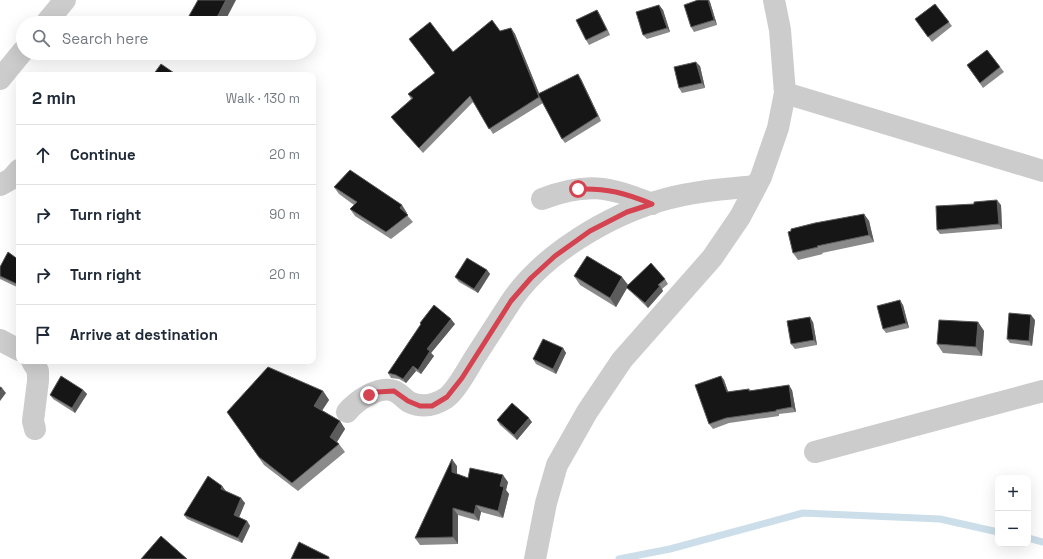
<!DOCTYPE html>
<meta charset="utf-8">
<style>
:root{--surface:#fff;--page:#f2f2f3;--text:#1f2937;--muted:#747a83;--line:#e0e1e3}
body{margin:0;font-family:"Space Grotesk",sans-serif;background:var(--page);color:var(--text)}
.controls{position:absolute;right:12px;bottom:12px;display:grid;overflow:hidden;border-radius:8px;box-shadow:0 4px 16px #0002}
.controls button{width:36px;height:36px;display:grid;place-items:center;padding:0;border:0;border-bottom:1px solid var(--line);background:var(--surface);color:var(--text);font:20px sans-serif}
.stop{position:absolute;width:12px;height:12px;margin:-9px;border:3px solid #d54250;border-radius:50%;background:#fff}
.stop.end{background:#d54250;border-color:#fff;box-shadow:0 1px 4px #0008}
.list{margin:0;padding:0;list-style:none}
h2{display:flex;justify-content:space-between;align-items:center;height:52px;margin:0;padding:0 16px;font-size:17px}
h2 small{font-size:13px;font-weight:400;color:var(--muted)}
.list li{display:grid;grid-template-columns:26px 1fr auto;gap:12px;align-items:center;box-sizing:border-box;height:60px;padding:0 16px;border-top:1px solid var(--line)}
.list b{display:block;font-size:15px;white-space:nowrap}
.list em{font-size:13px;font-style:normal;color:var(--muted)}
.icon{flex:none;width:22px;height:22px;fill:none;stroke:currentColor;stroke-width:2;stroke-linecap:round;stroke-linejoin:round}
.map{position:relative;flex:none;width:1043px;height:559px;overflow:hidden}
.search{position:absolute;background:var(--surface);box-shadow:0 4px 16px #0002;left:16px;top:16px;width:300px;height:44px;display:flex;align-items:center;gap:10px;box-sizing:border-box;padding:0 14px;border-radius:22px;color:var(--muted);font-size:15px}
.panel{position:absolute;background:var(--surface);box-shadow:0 4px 16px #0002;left:16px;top:72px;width:300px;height:292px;border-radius:8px}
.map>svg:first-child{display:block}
</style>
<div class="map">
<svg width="1043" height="559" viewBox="0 0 1043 559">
<rect width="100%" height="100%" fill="#fff"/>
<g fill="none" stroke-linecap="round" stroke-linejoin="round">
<g stroke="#ccdee9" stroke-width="7">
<path d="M 1028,538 L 1043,542"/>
<path d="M 619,559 L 670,549 L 803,513 L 940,519 L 998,532"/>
</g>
<g stroke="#ccc" stroke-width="22">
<path d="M 46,23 L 65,0"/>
<path d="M 0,79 L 23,51"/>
<path d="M 785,93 L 1043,171"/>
<path d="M 0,185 L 11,179 L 19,170"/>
<path d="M 542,199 C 586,182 609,186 652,204"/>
<path d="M 0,340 L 19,350"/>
<path d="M 32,361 L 38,371 L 38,381 L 33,421 L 35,429"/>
<path d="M 347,412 C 356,401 379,385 394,391 C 400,393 404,399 409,402 C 422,408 434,406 446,398 C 457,390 469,366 477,354 C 488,337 499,320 510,303 C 542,254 610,214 666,199 C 695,191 726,189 756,186"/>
<path d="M 815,452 L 1043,391"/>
<path d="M 535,559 L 546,503 L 557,465 L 587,412 L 622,360 L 712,258 L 740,217 L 761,177 L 778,128 L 785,93 L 780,30 L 774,0"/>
</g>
</g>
<g fill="#8a8a8a">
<path d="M 698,0 L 709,0 L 710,2 L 717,25 L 694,32 L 691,27 Z"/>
<path d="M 935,4 L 952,26 L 932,42 L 915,19 Z"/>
<path d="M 659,5 L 663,10 L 670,32 L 647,39 L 643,35 Z"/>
<path d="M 597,10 L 600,15 L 610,35 L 589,45 L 586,40 Z"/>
<path d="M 511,28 L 515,34 L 539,93 L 581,79 L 601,121 L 565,143 L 562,139 L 543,103 L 493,134 L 473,102 L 423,153 L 395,122 L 391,117 L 411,99 L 408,94 L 435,73 L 409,39 L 453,52 L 500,31 Z"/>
<path d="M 987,50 L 1004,72 L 983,88 L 967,65 Z"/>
<path d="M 198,53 L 207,53 L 205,57 Z"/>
<path d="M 700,66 L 705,88 L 682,93 L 679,88 Z"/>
<path d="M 334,187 L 407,213 L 406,214 L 413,222 L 391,239 L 355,216 L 350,209 L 354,205 L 339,194 Z"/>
<path d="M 1001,205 L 1002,229 L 940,234 L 937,230 Z"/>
<path d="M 864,214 L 869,221 L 874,242 L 822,253 L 823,254 L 798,260 L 793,253 Z"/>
<path d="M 19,260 L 19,288 L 0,279 L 0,267 Z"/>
<path d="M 487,270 L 490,274 L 478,293 L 459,282 L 455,277 Z"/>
<path d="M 574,276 L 628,285 L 665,279 L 668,284 L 662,289 L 663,291 L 648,308 L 630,291 L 627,288 L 616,307 L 580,285 Z"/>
<path d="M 903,305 L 909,328 L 886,333 L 883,329 Z"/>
<path d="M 1035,320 L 1032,346 L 1010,343 L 1007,339 Z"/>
<path d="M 813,322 L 817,345 L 795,349 L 791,344 Z"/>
<path d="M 978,322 L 984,331 L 982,356 L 943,353 L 937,344 Z"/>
<path d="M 420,323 L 455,324 L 431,353 L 434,356 L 421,374 L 416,371 L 406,383 L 399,379 L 391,378 L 388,373 L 421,325 Z"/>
<path d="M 563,348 L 566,353 L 556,374 L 536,364 L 533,359 Z"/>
<path d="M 721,376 L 724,380 L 728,392 L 749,389 L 750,390 L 792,390 L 796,412 L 779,414 L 779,416 L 729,423 L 713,429 L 709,424 Z"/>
<path d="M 83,390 L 87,394 L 75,413 L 53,399 L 50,395 Z"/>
<path d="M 323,391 L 329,400 L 322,410 L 340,421 L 345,429 L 337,442 L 339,444 L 345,452 L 298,491 L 264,465 L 227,412 Z"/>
<path d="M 497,420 L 532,422 L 517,440 L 500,425 Z"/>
<path d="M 457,466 L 457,474 L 468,478 L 508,482 L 506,490 L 509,494 L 503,518 L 481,512 L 479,521 L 458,515 L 458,544 L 420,545 L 415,538 Z"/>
<path d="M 222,486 L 225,491 L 245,503 L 239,517 L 247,521 L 250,526 L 242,543 L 187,519 L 184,515 Z"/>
</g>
<g fill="#5c5c5c">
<path d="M 226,0 L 236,0 L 224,23 L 214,23 Z"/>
<path d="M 708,0 L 709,0 L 710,2 L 717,25 L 714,20 Z"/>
<path d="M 659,5 L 663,10 L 670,32 L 667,28 Z"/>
<path d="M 597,10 L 600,15 L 610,35 L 607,30 Z"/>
<path d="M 511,28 L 515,34 L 543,103 L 539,97 Z"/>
<path d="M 202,53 L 207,53 L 205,57 Z"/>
<path d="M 696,62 L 700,66 L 705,88 L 702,83 Z"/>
<path d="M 578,74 L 581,79 L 601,121 L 598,116 Z"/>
<path d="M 997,200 L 1001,205 L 1002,229 L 999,224 Z"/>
<path d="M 402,205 L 407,213 L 405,215 L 400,208 Z"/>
<path d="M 864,214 L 869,221 L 874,242 L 869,235 Z"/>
<path d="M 487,270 L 490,274 L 478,293 L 474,289 Z"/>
<path d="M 622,277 L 629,286 L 626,287 L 627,288 L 616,307 L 610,298 Z"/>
<path d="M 19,280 L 19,287 L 17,284 Z"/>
<path d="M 660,286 L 663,291 L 648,308 L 645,303 Z"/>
<path d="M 900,300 L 903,305 L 909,328 L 906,323 Z"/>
<path d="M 1031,315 L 1035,320 L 1032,346 L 1029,341 Z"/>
<path d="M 810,317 L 813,322 L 817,345 L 814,340 Z"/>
<path d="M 451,319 L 455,324 L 431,353 L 434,356 L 421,374 L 418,370 L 427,349 Z"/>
<path d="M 978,322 L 984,331 L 982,356 L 976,347 Z"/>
<path d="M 563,348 L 566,353 L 556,374 L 553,369 Z"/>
<path d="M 413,366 L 416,371 L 406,383 L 403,379 Z"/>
<path d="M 721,376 L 724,380 L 730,397 L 727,392 Z"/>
<path d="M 789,385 L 792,390 L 796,412 L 792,407 Z"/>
<path d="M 2,388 L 6,393 L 0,401 L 0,392 Z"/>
<path d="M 83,390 L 87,394 L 75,413 L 72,408 Z"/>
<path d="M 323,391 L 329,400 L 320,414 L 314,406 Z"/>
<path d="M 529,418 L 532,422 L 517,440 L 514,435 Z"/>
<path d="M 340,421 L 345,429 L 335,445 L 330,437 Z"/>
<path d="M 452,459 L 457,466 L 457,479 L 452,472 Z"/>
<path d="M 503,475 L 508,482 L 506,490 L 509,494 L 503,518 L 498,511 L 500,486 Z"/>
<path d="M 222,486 L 226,491 L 224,494 L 221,489 Z"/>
<path d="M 241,498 L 245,503 L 238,520 L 234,515 Z"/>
<path d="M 476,505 L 481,512 L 479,521 L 474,514 Z"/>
<path d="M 453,508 L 458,515 L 458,544 L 453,537 Z"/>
<path d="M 247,521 L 250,526 L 242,543 L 238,538 Z"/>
</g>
<g fill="#161616" stroke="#5c5c5c">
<path d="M 198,0 L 226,0 L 214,23 L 185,23 Z"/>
<path d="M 698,0 L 708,0 L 714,20 L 691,27 L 684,5 Z"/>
<path d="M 935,4 L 949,22 L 928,37 L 915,19 Z"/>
<path d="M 659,5 L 667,28 L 643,35 L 636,12 Z"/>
<path d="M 597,10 L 607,30 L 586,40 L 576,20 Z"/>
<path d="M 492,20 L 500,31 L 511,28 L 539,97 L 489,129 L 470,96 L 419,148 L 391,117 L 413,98 L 408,94 L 435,73 L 409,39 L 430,22 L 453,52 Z"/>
<path d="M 987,50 L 1000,67 L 980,83 L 967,65 Z"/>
<path d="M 696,62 L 702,83 L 679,88 L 674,67 Z"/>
<path d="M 161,64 L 177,75 L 153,75 Z"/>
<path d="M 578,74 L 598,116 L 562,139 L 538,94 Z"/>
<path d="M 350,170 L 402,205 L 400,208 L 408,215 L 386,232 L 350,209 L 357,202 L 334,187 Z"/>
<path d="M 997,200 L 999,224 L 937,230 L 936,206 L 974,204 L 974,202 Z"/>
<path d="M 864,214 L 869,235 L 817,246 L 818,247 L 793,253 L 788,232 L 791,231 L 791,229 L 815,223 Z"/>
<path d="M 8,252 L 19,260 L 19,280 L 17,284 L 0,276 L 0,267 Z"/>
<path d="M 587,256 L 622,277 L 610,298 L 574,276 Z"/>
<path d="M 467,258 L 487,270 L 474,289 L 455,277 Z"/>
<path d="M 651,263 L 665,279 L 658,285 L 660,286 L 645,303 L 626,287 Z"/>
<path d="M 900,300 L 906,323 L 883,329 L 877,306 Z"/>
<path d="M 434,305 L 451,319 L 427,349 L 430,351 L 418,370 L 413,366 L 403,379 L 396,375 L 388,373 L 421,324 L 420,323 Z"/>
<path d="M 1009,313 L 1031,315 L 1029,341 L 1007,339 Z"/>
<path d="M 810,317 L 814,340 L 791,344 L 787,321 Z"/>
<path d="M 939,320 L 978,322 L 976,347 L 937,344 Z"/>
<path d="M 543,339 L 563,348 L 553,369 L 533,359 Z"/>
<path d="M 268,367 L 323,391 L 314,406 L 340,421 L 330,437 L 339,444 L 292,483 L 259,457 L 227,412 Z"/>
<path d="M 61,376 L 83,390 L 72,408 L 50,395 Z"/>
<path d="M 721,376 L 727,392 L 749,389 L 749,391 L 789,385 L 792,407 L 776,410 L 776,411 L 726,418 L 709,424 L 695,385 Z"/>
<path d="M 0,387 L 2,388 L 0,392 Z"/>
<path d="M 512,403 L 529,418 L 514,435 L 497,420 Z"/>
<path d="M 452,459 L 452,472 L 468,478 L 470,468 L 503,475 L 500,486 L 504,487 L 498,511 L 476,505 L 474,514 L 453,508 L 453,537 L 415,538 Z"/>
<path d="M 208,476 L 222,486 L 221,489 L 241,498 L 234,515 L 247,521 L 238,538 L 184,515 Z"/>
<path d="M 161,536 L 187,559 L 141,559 Z"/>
<path d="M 299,542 L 329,557 L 329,559 L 291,559 Z"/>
</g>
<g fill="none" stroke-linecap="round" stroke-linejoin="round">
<path stroke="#d54250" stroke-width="5" d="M 369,395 L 377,392 L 394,391 L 408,401 L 420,406 L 432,406 L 447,397 L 462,378 L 511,301 L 531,278 L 555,256 L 590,231 L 627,212 L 652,204 C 625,193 607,188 578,189"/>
</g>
</svg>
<div class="controls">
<button>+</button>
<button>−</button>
</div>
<div class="stop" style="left:578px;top:189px"></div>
<div class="stop end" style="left:369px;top:395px"></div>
<div class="search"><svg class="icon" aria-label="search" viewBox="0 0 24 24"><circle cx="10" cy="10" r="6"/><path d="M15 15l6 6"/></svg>Search here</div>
<section class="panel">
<h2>2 min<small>Walk · 130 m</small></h2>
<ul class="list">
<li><svg class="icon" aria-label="ahead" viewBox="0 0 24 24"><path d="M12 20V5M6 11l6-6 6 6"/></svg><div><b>Continue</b></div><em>20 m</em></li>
<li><svg class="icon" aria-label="right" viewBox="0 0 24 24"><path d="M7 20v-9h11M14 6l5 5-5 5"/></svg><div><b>Turn right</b></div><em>90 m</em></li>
<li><svg class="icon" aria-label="right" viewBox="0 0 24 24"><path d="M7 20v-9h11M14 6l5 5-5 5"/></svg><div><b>Turn right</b></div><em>20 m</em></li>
<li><svg class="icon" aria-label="arrive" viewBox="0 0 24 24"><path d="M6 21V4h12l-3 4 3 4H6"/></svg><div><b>Arrive at destination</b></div></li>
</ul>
</section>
</div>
